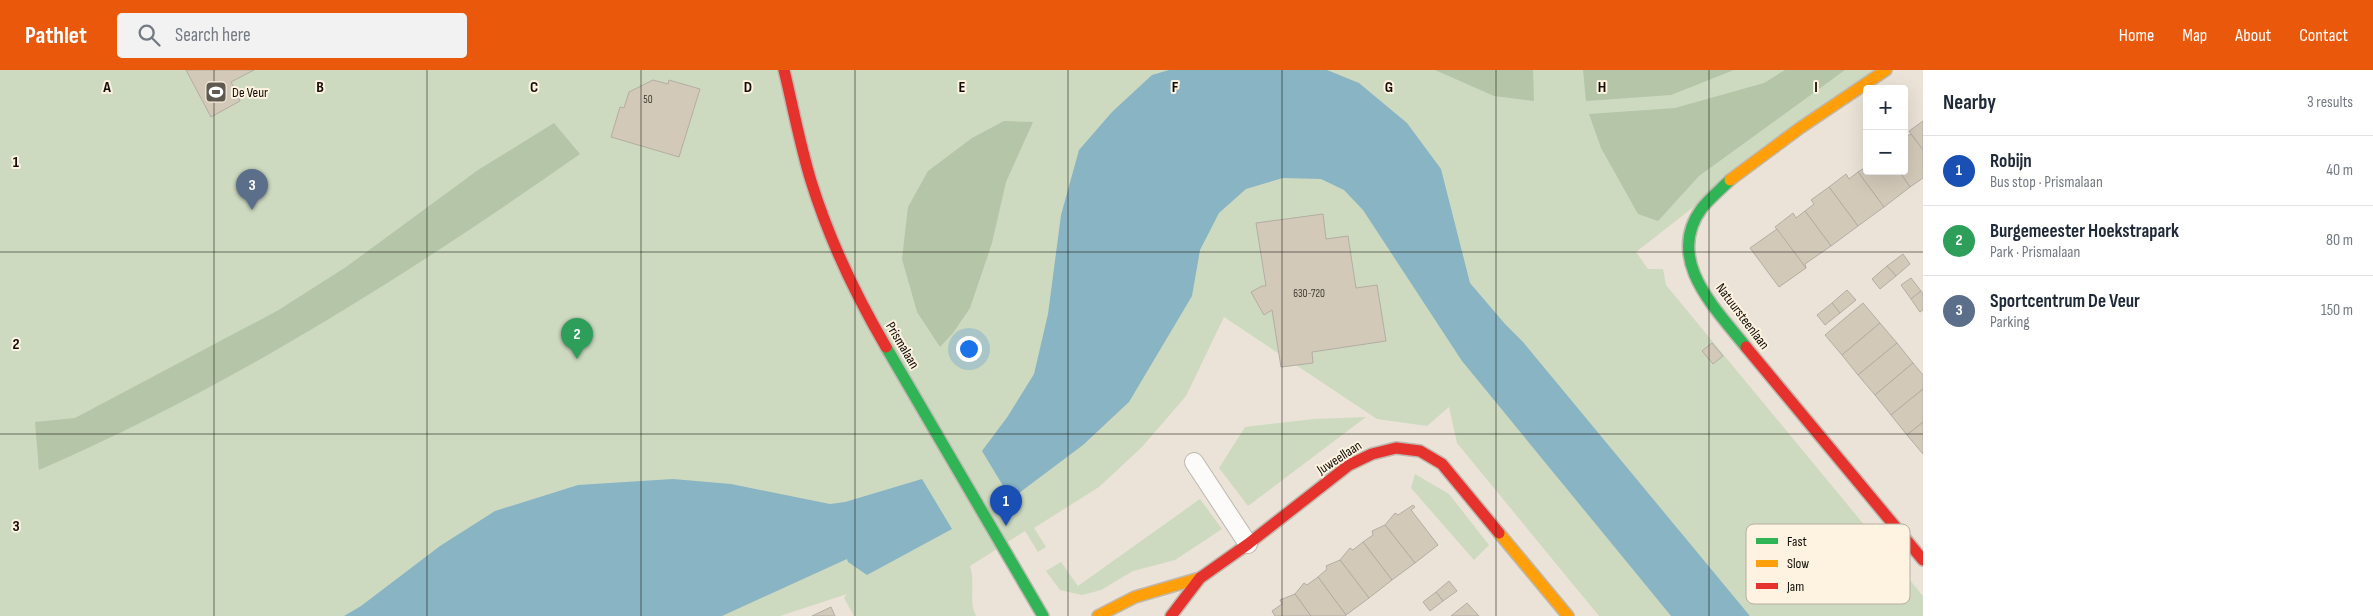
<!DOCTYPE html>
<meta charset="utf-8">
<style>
:root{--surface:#fff;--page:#f2f2f3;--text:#1f2937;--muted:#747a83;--line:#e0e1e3;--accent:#ea580c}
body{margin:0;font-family:"Sofia Sans Condensed",sans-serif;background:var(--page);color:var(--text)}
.controls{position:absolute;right:15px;top:15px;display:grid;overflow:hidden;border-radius:5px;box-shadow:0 5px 20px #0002}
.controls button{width:45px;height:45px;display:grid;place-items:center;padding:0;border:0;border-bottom:1px solid var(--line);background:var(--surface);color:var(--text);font:25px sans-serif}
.you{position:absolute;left:968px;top:278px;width:18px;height:18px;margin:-12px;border:4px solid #fff;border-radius:50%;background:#1a73e8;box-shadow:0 0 0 8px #1a73e833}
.badge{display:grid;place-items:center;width:32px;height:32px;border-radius:50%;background:var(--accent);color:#fff;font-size:16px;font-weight:700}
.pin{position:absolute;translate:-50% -41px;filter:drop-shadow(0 1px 2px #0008)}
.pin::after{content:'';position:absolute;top:26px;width:18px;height:15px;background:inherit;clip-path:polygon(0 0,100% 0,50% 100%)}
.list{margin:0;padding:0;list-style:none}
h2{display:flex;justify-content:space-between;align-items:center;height:65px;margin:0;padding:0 20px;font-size:21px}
h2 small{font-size:16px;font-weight:400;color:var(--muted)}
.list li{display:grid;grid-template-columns:32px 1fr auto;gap:15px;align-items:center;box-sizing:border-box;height:70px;padding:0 20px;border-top:1px solid var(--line)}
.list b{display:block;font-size:19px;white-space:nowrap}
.list p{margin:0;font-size:16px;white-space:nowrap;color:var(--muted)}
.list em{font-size:16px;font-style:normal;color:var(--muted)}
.icon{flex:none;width:28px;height:28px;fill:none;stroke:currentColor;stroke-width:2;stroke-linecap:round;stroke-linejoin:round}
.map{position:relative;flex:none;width:1923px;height:546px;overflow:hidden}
header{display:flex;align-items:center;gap:30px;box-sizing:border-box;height:70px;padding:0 25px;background:var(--accent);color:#fff}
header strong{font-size:24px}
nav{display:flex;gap:28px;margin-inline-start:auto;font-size:18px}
.search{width:350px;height:45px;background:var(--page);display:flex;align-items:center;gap:12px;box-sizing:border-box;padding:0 18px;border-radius:5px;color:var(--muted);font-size:19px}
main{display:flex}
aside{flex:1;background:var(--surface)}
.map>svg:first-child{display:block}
</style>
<header>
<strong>Pathlet</strong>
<div class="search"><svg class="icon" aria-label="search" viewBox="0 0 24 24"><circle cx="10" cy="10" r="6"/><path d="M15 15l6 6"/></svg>Search here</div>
<nav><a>Home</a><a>Map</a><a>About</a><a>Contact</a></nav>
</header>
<main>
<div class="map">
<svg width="1923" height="546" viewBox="0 0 1923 546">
<rect width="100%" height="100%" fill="#ebe3d7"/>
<g fill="#cddac0">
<path d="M 0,0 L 1874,0 L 1791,61 L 1636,182 L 1648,199 L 1663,199 L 1666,215 L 1923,526 L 1923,546 L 1750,546 L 1522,272 L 1479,311 L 1671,546 L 1599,546 L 1457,373 L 1449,337 L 1427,356 L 1377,349 L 1224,247 L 1186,326 L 1142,377 L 1099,417 L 1034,458 L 1046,477 L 1038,482 L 1025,461 L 970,496 C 976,513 968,530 976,546 L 854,546 L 844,528 L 847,524 L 780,546 L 0,546 Z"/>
<path d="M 1366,347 L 1248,436 L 1219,398 L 1245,357 L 1314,349 Z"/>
<path d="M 1415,404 L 1449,424 L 1489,475 L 1474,490 L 1411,418 Z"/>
<path d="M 1200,429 L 1222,459 L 1175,490 L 1133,501 L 1101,520 L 1082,525 L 1060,520 L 1046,501 L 1061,492 L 1078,516 Z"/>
</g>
<g fill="#b5c5a7">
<path d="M 1435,0 L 1533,0 L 1534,31 L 1494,26 Z"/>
<path d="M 1583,0 L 1734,0 L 1671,25 L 1586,31 Z"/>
<path d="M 1785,0 L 1845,0 L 1699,106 L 1658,151 L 1638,144 L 1601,78 L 1589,44 L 1675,38 L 1764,13 Z"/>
<path d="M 1004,51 L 1033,52 L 1006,112 L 992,173 L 970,238 L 953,263 L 940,277 L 917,242 L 902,189 L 908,137 L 928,101 L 972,68 Z"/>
<path d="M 554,53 L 580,84 C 409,204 231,317 39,400 L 35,352 L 75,348 L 277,241 L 346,197 L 478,100 Z"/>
</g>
<g fill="#89b4c3">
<path d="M 1169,0 L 1327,0 L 1359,13 L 1407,53 L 1441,99 L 1470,213 L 1505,254 L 1523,272 L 1750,546 L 1671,546 L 1462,291 L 1363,140 L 1344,120 L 1321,109 L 1283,108 L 1246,119 L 1219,143 L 1200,180 L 1192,226 L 1129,332 L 1083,375 L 1011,429 L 982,381 L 1008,346 L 1034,304 L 1048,244 L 1061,145 L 1079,80 L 1112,42 L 1152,5 Z"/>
<path d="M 673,409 L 731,414 L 830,434 L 845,432 L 922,409 L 952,459 L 867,505 L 848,492 L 847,489 L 722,546 L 344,546 L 361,536 L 440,476 L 495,441 L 578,415 Z"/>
</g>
<g fill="#d3c9b9" stroke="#b3ada4">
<path d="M 186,0 L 254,0 L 231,12 L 240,31 L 211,47 Z"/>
<path d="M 653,10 L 668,14 L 669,10 L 700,19 L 679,87 L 611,67 L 620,37 L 624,38 L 629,22 Z"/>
<path d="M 1923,51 L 1923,80 L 1909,61 Z"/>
<path d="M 1911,64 L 1923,80 L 1923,108 L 1910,117 L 1899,101 L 1904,101 L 1904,68 Z"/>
<path d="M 1867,96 L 1867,101 L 1899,101 L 1910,117 L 1884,137 L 1858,102 Z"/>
<path d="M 1858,102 L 1884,137 L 1858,156 L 1829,117 L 1846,104 L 1849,109 Z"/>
<path d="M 1829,117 L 1858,156 L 1831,176 L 1805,141 L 1814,134 L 1811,130 Z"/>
<path d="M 1805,141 L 1831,176 L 1805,194 L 1806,198 L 1775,157 L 1793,143 L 1796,148 Z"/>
<path d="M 1323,144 L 1326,169 L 1348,166 L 1356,218 L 1377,215 L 1386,271 L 1312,282 L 1313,293 L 1281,297 L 1272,240 L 1264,245 L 1251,222 L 1262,216 L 1266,216 L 1256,153 Z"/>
<path d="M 1777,159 L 1806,198 L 1779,217 L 1750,178 Z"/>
<path d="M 1903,184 L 1910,194 L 1896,206 L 1887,196 Z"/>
<path d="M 1887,196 L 1896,206 L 1880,219 L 1872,209 Z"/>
<path d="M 1911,208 L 1921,221 L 1911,229 L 1901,215 Z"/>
<path d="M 1847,220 L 1856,230 L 1840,243 L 1832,233 Z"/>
<path d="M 1921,221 L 1923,224 L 1923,240 L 1920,242 L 1911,229 Z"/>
<path d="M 1832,233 L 1840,243 L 1825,255 L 1817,245 Z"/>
<path d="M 1863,233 L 1880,253 L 1842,285 L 1825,265 Z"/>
<path d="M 1880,253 L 1897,273 L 1858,305 L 1842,285 Z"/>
<path d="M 1712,273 L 1723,286 L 1713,294 L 1702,281 Z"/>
<path d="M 1897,273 L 1913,293 L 1875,325 L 1858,305 Z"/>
<path d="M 1913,293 L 1923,305 L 1923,319 L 1891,345 L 1875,325 Z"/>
<path d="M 1923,319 L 1923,352 L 1907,365 L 1891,345 Z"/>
<path d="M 1923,352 L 1923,384 L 1907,365 Z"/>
<path d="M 1413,435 L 1415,437 L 1411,440 L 1438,475 L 1415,493 L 1385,455 L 1395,443 L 1398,445 Z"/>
<path d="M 1385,455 L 1415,493 L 1392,510 L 1363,472 L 1373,465 L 1372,461 Z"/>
<path d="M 1363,472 L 1392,510 L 1369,528 L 1340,490 L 1350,478 L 1353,480 Z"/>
<path d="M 1340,490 L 1369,528 L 1346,545 L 1318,507 L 1327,499 L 1326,496 Z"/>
<path d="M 1318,507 L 1346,545 L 1345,546 L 1311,546 L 1295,524 L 1304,513 L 1307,515 Z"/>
<path d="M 1449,511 L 1457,521 L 1443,531 L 1436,522 Z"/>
<path d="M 1436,522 L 1443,531 L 1430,541 L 1423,532 Z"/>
<path d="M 1295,524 L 1311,546 L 1275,546 L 1272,541 L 1282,534 L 1280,530 Z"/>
<path d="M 1467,533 L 1479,546 L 1451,546 Z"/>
<path d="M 831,537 L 835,546 L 812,546 Z"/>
</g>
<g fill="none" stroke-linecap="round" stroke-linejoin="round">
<g stroke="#beb8af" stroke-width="20">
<path id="lane" d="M 1194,392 L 1248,474"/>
</g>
<g stroke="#beb8af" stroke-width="14">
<g id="fast">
<path d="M 1730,110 C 1721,119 1710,128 1702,138 C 1664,189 1715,238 1746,277"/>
<path d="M 886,277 L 1043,546"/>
</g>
</g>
<g stroke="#beb8af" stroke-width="14">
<g id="slow">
<path d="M 1730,110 L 1800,58 L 1886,0"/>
<path d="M 1499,463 L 1568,546"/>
<path d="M 1098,546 L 1135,527 L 1200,508"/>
</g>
</g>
<g stroke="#beb8af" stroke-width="14">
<g id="jam">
<path d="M 784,0 C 793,37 800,75 811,111 C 829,169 855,224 886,277"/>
<path d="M 1746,277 L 1923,490"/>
<path d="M 1171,546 L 1200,508 L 1248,474 L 1349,395 L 1372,384 L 1396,378 L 1420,381 L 1442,394 L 1499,463"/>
</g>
</g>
<use href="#lane" stroke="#fcfbf9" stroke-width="18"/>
<use href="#fast" stroke="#30b455" stroke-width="11"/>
<use href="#slow" stroke="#ff9f0a" stroke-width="11"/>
<use href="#jam" stroke="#e5322d" stroke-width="11"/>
</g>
<path fill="none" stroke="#130e07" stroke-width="1" stroke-opacity="0.55" d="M 214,0 L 214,546M 427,0 L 427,546M 641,0 L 641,546M 855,0 L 855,546M 1068,0 L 1068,546M 1282,0 L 1282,546M 1496,0 L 1496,546M 1709,0 L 1709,546M 0,182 L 1923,182M 0,364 L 1923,364"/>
<defs>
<g id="stadium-square" transform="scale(1.125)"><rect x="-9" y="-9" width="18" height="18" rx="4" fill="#5f5950" stroke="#fef2e1"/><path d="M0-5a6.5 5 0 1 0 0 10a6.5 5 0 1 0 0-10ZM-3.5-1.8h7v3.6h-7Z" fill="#fff"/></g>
</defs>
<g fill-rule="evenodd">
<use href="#stadium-square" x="216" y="22"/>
</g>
<g text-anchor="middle" stroke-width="4" stroke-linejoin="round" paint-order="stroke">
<g font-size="11" fill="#433d34">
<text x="648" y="33">50</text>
<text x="1309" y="227">630-720</text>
</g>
<g font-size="14" fill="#130e07" stroke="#fef2e1" text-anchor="start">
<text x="232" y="27">De Veur</text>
</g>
<g font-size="14" fill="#130e07" stroke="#fef2e1">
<text transform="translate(1743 246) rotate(53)" y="5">Natuursteenlaan</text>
<text transform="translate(903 275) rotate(59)" y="5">Prismalaan</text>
<text transform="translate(1339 387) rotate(-33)" y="5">Juweellaan</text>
</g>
</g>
<rect x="1746" y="454" width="164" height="80" rx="8" fill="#fef2e1" stroke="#b8aea0" stroke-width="1"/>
<rect x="1756" y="468" width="22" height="6" fill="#30b455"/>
<rect x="1756" y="490" width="22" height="7" fill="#ff9f0a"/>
<rect x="1756" y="513" width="22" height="6" fill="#e5322d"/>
<g font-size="14" fill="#130e07">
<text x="1787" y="476">Fast</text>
<text x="1787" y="498">Slow</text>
<text x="1787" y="521">Jam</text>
</g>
<g font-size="16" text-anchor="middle" font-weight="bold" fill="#130e07" stroke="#fef2e1" stroke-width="4" stroke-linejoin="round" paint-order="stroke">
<text x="107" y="22">A</text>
<text x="320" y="22">B</text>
<text x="534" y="22">C</text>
<text x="748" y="22">D</text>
<text x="962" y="22">E</text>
<text x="1175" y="22">F</text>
<text x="1389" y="22">G</text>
<text x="1602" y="22">H</text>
<text x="1816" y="22">I</text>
<text x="16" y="97">1</text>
<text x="16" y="279">2</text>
<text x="16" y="461">3</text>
</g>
</svg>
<div class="controls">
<button>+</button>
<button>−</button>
</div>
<div class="you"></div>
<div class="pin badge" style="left:1006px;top:456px;background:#1a4fb4">1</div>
<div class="pin badge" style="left:577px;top:289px;background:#2e9e5b">2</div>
<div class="pin badge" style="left:252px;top:140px;background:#5c6f8a">3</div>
</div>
<aside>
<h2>Nearby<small>3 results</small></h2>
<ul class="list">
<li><span class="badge" style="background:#1a4fb4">1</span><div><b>Robijn</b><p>Bus stop · Prismalaan</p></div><em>40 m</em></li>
<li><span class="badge" style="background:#2e9e5b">2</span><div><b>Burgemeester Hoekstrapark</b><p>Park · Prismalaan</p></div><em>80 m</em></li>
<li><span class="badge" style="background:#5c6f8a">3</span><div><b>Sportcentrum De Veur</b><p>Parking</p></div><em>150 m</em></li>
</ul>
</aside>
</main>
